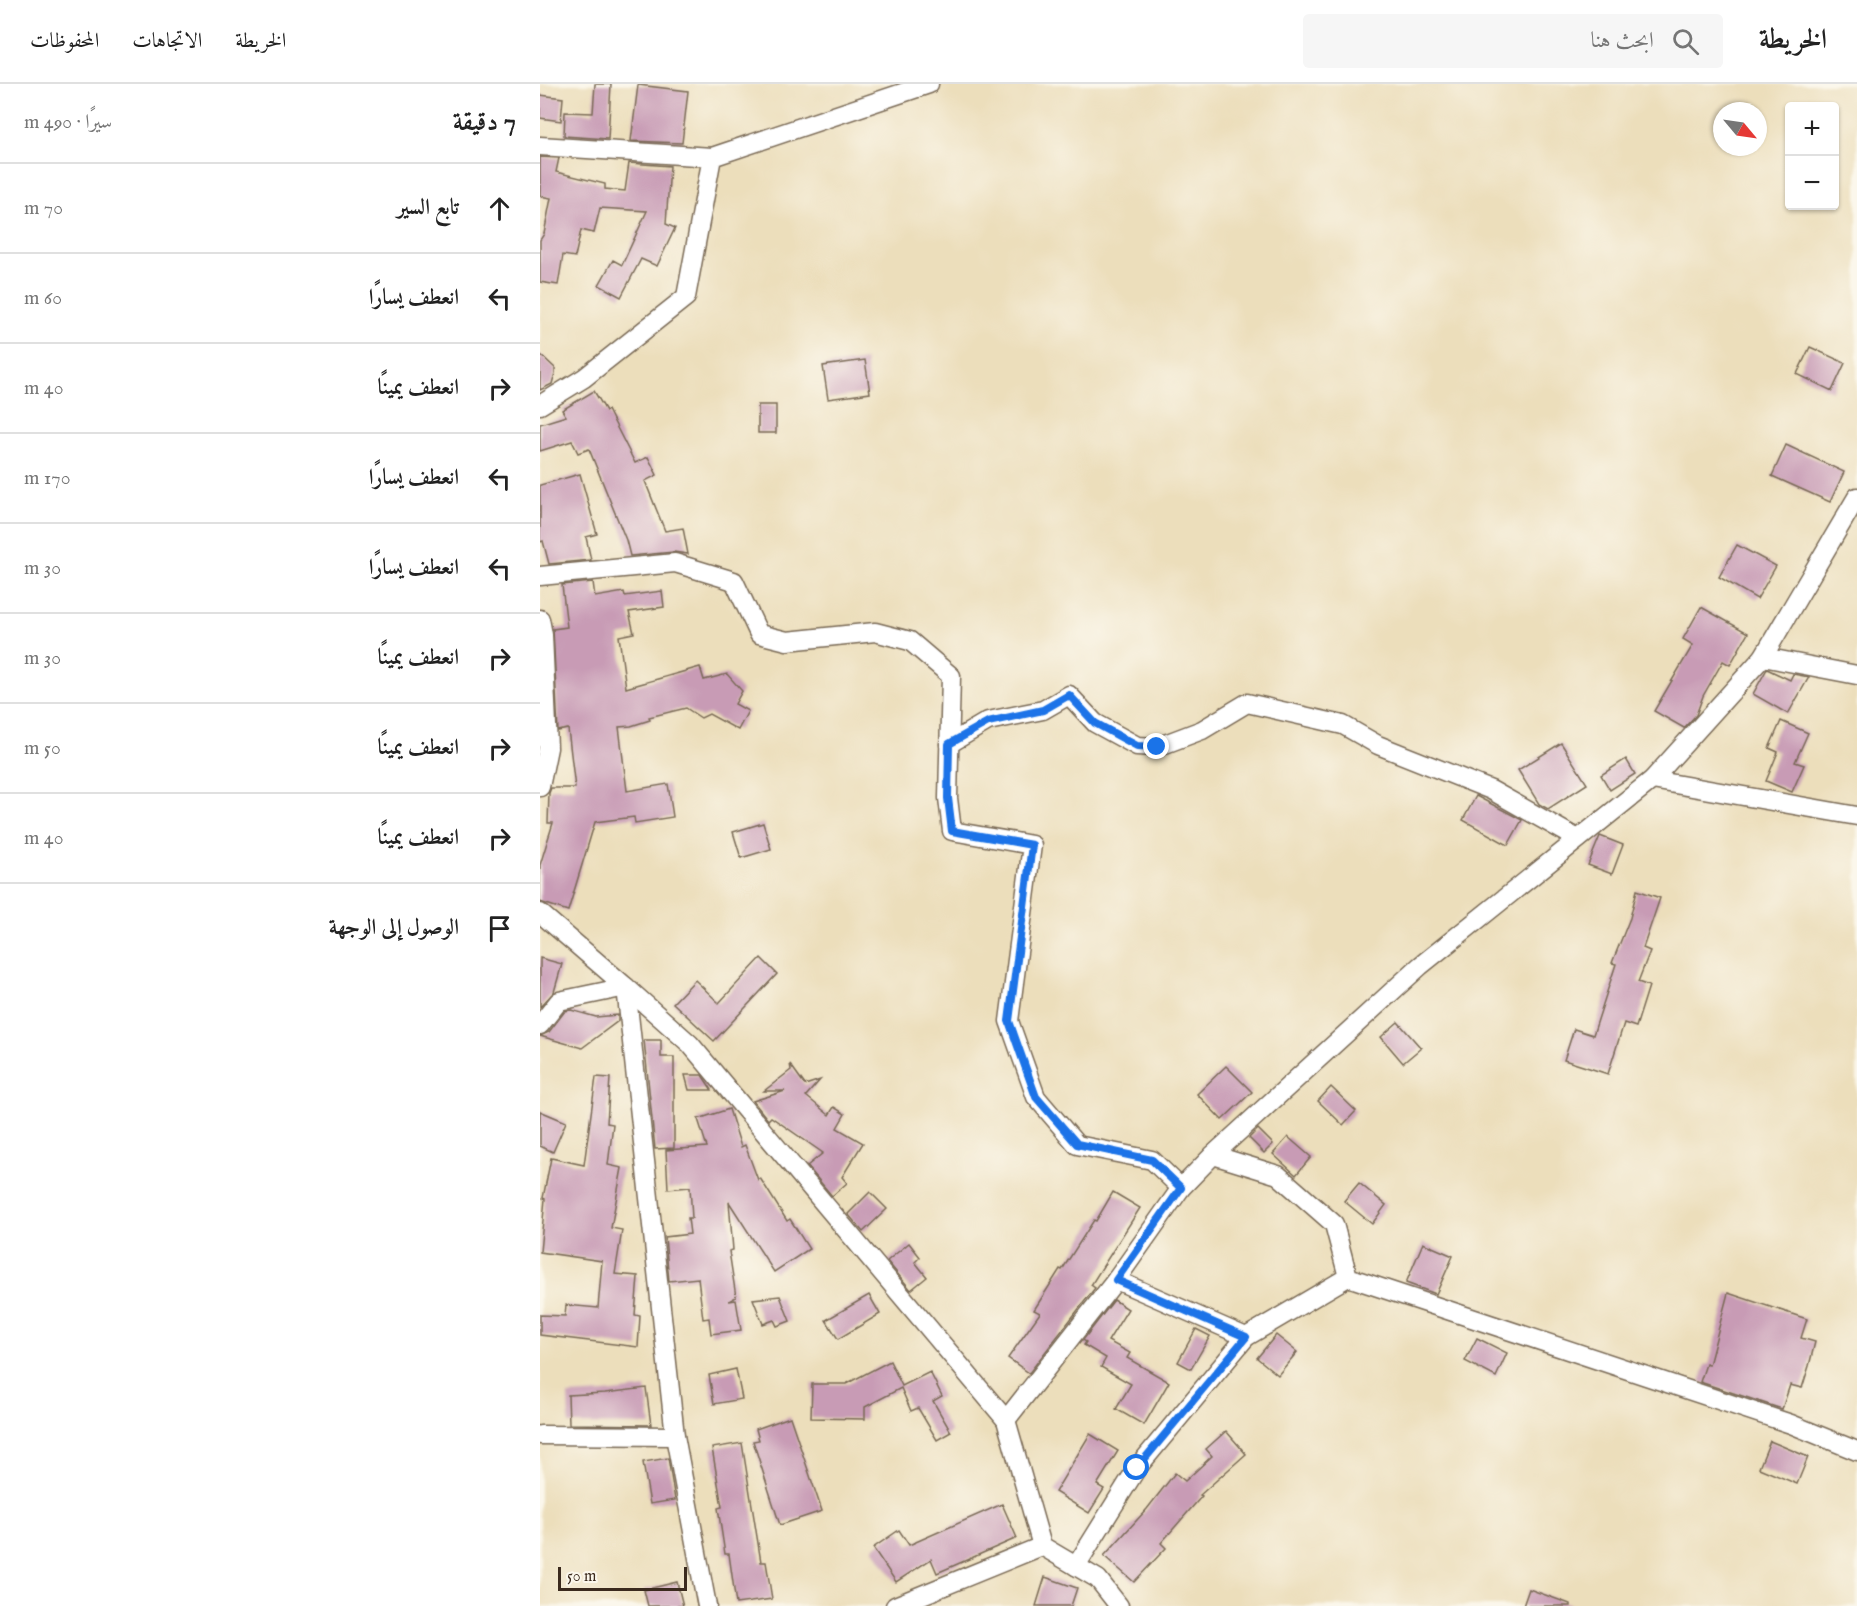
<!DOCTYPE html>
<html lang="ar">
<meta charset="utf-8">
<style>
:root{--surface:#fff;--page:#f6f6f6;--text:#222;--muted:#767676;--line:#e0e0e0}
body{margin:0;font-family:"IM FELL English",Amiri,serif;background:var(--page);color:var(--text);direction:rtl}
.controls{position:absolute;right:18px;top:18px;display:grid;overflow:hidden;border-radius:6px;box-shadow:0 2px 4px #0004}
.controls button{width:54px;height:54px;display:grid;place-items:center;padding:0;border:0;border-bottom:2px solid var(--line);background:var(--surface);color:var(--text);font:30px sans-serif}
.compass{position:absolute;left:1173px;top:18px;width:54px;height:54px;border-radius:50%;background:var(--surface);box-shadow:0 2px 4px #0004;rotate:119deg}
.scale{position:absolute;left:18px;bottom:15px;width:129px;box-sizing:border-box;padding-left:6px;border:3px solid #3b2a1e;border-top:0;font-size:16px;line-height:21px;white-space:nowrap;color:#3b2a1e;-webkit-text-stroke:4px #fbf7ec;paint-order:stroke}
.stop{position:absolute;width:18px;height:18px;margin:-14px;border:4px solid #1a73e8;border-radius:50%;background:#fff}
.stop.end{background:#1a73e8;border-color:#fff;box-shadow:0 2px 6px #0008}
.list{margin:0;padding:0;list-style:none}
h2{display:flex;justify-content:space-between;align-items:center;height:78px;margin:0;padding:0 24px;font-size:26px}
h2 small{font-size:20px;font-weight:400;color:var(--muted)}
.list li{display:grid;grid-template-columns:39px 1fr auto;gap:18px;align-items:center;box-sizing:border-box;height:90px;padding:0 24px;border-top:2px solid var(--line)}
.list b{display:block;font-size:22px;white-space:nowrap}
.list em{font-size:20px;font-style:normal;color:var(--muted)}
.icon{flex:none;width:33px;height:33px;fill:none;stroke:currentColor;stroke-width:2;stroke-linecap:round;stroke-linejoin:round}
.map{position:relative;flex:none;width:1317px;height:1522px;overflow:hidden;direction:ltr}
header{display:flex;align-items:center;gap:36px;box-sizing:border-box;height:84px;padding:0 30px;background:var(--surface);border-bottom:2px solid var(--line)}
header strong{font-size:28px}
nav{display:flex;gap:33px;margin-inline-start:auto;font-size:21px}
.search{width:420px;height:54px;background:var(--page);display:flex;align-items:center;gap:15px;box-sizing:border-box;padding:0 21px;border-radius:6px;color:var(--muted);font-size:22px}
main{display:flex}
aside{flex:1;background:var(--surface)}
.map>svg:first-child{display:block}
</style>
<header>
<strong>الخريطة</strong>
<div class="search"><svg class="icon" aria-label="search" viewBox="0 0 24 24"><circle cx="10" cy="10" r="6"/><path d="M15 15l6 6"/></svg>ابحث هنا</div>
<nav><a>الخريطة</a><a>الاتجاهات</a><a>المحفوظات</a></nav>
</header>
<main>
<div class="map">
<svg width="1317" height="1522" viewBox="0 0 1317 1522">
<rect width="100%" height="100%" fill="#fbf7ec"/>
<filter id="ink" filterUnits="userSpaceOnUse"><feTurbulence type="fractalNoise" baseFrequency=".0167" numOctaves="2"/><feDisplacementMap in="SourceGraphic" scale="12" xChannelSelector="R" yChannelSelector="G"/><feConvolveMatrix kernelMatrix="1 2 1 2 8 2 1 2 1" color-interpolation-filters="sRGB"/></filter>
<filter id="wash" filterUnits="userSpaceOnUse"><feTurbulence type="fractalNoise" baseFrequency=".008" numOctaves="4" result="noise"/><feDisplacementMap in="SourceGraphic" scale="24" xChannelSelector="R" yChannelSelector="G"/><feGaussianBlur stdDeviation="1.35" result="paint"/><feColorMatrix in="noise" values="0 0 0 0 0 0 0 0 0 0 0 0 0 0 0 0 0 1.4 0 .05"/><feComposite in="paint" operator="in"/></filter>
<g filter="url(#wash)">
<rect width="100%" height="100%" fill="#ecdebb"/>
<g id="blocks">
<g fill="#c89bb5">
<path d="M 55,0 L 71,0 L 68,55 L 24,52 L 25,28 L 53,29 Z"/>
<path d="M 98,1 L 148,7 L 142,59 L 91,57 Z"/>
<path d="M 0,11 L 23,14 L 21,37 L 0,34 Z"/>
<path d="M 0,73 L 19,74 L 16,88 L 65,100 L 65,105 L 85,107 L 89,79 L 130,82 L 126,140 L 135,144 L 117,182 L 101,175 L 81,213 L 59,201 L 73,176 L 82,181 L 107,127 L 60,124 L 54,149 L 41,146 L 35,173 L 23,171 L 18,201 L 0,198 L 0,156 L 4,150 L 11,114 L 0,112 Z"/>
<path d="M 1270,263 L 1305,279 L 1292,307 L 1257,290 Z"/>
<path d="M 0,270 L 15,284 L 15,289 L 12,300 L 0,306 Z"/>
<path d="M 325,276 L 330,309 L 288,315 L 283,282 Z"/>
<path d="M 54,307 L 66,327 L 68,326 L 95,379 L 108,373 L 117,391 L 105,397 L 125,447 L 143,444 L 148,470 L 134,468 L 90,472 L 86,456 L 49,365 L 38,369 L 32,357 L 0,367 L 0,340 L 26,332 L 22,326 Z"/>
<rect x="218" y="321" width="18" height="28"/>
<path d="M 1246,361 L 1304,388 L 1290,418 L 1232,392 Z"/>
<path d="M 40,390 L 57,450 L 46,453 L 51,476 L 9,480 L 3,457 L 0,458 L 0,401 Z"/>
<path d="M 1197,461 L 1236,482 L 1217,515 L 1179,493 Z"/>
<path d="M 53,498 L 55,513 L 84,508 L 85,512 L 122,507 L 124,523 L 89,528 L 94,549 L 79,552 L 86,604 L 160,583 L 164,596 L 187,590 L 202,607 L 195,620 L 208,627 L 198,646 L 169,630 L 161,634 L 146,624 L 109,633 L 110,636 L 91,642 L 79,643 L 87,707 L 128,700 L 133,733 L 95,739 L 94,733 L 55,738 L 28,827 L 0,818 L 0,781 L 13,739 L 8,739 L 9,709 L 11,704 L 35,704 L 28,645 L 18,647 L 13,545 L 27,543 L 22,501 Z"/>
<path d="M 1161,523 L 1208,549 L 1190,581 L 1183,577 L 1163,612 L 1156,631 L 1144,644 L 1114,627 L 1153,561 L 1143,555 Z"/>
<path d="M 1227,585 L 1250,596 L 1253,590 L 1269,593 L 1248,630 L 1213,610 Z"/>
<path d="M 1241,637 L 1268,649 L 1255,678 L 1264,681 L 1252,708 L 1226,697 L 1238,668 L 1229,664 Z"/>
<path d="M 1021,659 L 1047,700 L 1008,725 L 999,720 L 978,686 Z"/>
<path d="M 1086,675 L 1095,690 L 1070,706 L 1061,691 Z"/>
<path d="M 936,712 L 982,736 L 968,761 L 923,736 Z"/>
<path d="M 223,739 L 231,765 L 201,774 L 193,748 Z"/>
<path d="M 1060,752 L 1083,761 L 1072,790 L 1048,781 Z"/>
<path d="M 1097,806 L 1120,814 L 1103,864 L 1110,867 L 1098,898 L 1109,902 L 1096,943 L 1084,939 L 1068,990 L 1024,976 L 1034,945 L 1053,951 L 1076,880 L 1072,879 L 1090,834 Z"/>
<path d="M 0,874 L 22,880 L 14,908 L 0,923 Z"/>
<path d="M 221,874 L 237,890 L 174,957 L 133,919 L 155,896 L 179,919 Z"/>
<path d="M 31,926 L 56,933 L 78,931 L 78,937 L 42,964 L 0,952 L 9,948 L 25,927 Z"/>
<path d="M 858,938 L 881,964 L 863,979 L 841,953 Z"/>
<path d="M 104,956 L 121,956 L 121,973 L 134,973 L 134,1064 L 115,1065 Z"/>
<path d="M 250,980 L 265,1001 L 280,996 L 266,1012 L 289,1031 L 294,1023 L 305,1030 L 297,1044 L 323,1059 L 302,1093 L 307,1099 L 292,1112 L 267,1082 L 283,1069 L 231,1033 L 228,1036 L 213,1017 L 245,1007 L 224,1007 L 251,986 Z"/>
<path d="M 686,982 L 712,1008 L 682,1036 L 657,1010 Z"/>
<path d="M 145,991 L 162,991 L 172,1006 L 149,1006 Z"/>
<path d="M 56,993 L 70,994 L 67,1039 L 73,1040 L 68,1081 L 82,1084 L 71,1144 L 82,1146 L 75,1190 L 98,1192 L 95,1231 L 100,1232 L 98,1263 L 0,1251 L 0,1231 L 25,1232 L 26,1221 L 58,1224 L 62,1177 L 0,1168 L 5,1115 L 3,1114 L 11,1074 L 44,1081 Z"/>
<path d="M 791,1003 L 816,1027 L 803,1041 L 778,1017 Z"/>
<path d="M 189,1025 L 201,1063 L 205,1061 L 218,1096 L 220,1094 L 247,1137 L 250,1135 L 269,1165 L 234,1188 L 189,1118 L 193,1166 L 189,1167 L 196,1213 L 189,1217 L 196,1216 L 201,1246 L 171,1250 L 169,1234 L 163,1235 L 158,1194 L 129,1197 L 125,1153 L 150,1150 L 148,1134 L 152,1134 L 150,1103 L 128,1105 L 126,1066 L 167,1063 L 158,1035 Z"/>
<path d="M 0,1027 L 26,1038 L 13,1068 L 0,1062 Z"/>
<path d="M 718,1045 L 733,1060 L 724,1069 L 709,1054 Z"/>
<path d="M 748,1053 L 771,1073 L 756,1091 L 733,1070 Z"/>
<path d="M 819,1099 L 846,1121 L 832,1140 L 804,1117 Z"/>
<path d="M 330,1108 L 347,1125 L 323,1148 L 308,1130 Z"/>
<path d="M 573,1108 L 600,1124 L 551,1201 L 555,1204 L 489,1289 L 468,1274 L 500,1229 L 494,1226 L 520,1185 L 522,1186 L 554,1136 L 556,1137 Z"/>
<path d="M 369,1159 L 380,1173 L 375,1178 L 387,1193 L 371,1206 L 347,1177 Z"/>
<path d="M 883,1159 L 913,1172 L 896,1210 L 866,1199 Z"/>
<path d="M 1188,1209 L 1267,1235 L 1261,1254 L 1275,1258 L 1269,1282 L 1262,1304 L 1250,1301 L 1242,1325 L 1160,1298 L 1166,1280 L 1169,1281 Z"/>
<path d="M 329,1211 L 340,1230 L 298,1255 L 286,1236 Z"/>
<path d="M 240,1212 L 250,1237 L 237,1242 L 234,1236 L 223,1240 L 213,1215 Z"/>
<path d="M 574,1216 L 588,1225 L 568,1257 L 590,1269 L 587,1274 L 629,1298 L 604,1341 L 576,1325 L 591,1300 L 561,1283 L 566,1274 L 544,1261 L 546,1258 L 543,1256 Z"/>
<path d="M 656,1245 L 670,1252 L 651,1285 L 638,1278 Z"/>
<path d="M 736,1251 L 757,1268 L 738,1291 L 717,1274 Z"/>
<path d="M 937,1254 L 967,1269 L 956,1293 L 925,1277 Z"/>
<path d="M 350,1277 L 362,1302 L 390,1288 L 402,1312 L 393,1317 L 411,1348 L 397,1356 L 378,1324 L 371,1327 L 361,1304 L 325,1323 L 325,1335 L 271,1334 L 272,1300 L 306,1300 Z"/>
<path d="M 196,1285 L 202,1315 L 174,1320 L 169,1291 Z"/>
<path d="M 106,1304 L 111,1341 L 29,1340 L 28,1311 L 65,1309 Z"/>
<path d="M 250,1333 L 282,1427 L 240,1441 L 213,1357 L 219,1356 L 216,1345 Z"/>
<path d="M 686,1347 L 706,1370 L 660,1411 L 662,1412 L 621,1459 L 626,1464 L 594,1498 L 564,1472 L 607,1425 L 635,1389 L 645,1397 L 672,1372 L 666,1365 Z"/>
<path d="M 550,1350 L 578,1367 L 557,1401 L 564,1405 L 549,1429 L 515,1408 Z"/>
<path d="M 1230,1357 L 1268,1373 L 1257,1400 L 1219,1384 Z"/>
<path d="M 202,1359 L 221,1478 L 226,1478 L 232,1515 L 196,1520 L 189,1470 L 185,1470 L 178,1424 L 182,1423 L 172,1364 Z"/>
<path d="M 128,1374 L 135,1416 L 110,1420 L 103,1378 Z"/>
<path d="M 462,1420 L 477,1454 L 397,1489 L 391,1475 L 356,1498 L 333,1464 L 359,1446 L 369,1461 Z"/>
<path d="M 505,1493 L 537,1504 L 531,1522 L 496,1522 Z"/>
<path d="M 137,1498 L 143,1522 L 108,1522 L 104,1506 Z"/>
<path d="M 989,1505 L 1030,1520 L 1030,1522 L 983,1522 Z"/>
</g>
</g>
</g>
<g filter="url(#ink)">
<use href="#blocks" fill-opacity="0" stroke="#796955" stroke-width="1.5"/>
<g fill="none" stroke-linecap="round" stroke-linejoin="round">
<g stroke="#796955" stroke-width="21">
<g id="minor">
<path d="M 0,62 L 172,73"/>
<path d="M 0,321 L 44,294 L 146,213 L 172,73 L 389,0"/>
<path d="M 0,492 L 135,479 L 194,497 L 219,550 L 247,557 L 335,548 L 370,557 L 411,592 L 408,714 L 412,747 L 492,761 L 469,937 L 496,1013 L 537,1061 L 612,1076 L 641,1104"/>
<path d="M 0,535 L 3,551 L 8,664 L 0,703"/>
<path d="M 1223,573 L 1317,591"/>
<path d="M 409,660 L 448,637 L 503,626 L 529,611 L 555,639 L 597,662 L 617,663 L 662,646 L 707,619 L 803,641 L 838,661 L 951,706 L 1038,755"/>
<path d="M 1112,696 L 1317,732"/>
<path d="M 0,829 L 86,903 L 135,1352 L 167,1522"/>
<path d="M 0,941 L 19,917 L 86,903 L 150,960 L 466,1336 L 502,1462 L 558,1495 L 579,1522"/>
<path d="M 673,1071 L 738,1091 L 794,1140 L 808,1193 L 1251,1340 L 1317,1367"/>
<path d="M 576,1196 L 706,1253"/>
<path d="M 466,1336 L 576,1196 L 641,1104 L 673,1071 L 880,882 L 1112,696 L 1223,573 L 1317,413"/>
<path d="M 0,1351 L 135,1352"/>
<path d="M 536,1482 L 597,1384 L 706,1253 L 808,1193"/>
<path d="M 355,1522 L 502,1462"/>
</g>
</g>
<use href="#minor" stroke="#fff" stroke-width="18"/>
</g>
</g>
<g fill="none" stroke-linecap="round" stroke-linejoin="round" filter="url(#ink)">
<path stroke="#1a73e8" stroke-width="8" d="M 597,1384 L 706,1253 L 576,1196 L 641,1104 L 612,1076 L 537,1060 L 496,1013 L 469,937 L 492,761 L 412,747 L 408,714 L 409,660 L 448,638 L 503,626 L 529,611 L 555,639 L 597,662 L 617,663"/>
</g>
</svg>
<div class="controls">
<button>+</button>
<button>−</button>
</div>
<svg class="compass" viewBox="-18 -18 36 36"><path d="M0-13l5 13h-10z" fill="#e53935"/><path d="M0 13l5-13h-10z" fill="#767676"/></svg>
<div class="scale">50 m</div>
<div class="stop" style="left:597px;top:1384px"></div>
<div class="stop end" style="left:617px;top:663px"></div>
</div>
<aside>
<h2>7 دقيقة<small>سيرًا · 490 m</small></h2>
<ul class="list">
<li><svg class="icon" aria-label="ahead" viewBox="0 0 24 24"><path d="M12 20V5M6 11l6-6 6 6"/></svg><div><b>تابع السير</b></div><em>70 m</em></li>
<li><svg class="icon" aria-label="left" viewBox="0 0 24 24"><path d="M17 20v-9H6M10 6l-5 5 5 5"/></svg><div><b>انعطف يسارًا</b></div><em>60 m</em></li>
<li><svg class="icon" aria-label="right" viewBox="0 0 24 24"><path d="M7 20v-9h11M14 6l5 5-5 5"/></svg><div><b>انعطف يمينًا</b></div><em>40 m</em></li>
<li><svg class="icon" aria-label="left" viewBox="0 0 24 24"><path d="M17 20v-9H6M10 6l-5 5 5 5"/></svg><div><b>انعطف يسارًا</b></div><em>170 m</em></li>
<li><svg class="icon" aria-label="left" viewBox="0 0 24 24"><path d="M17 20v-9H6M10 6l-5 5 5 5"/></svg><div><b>انعطف يسارًا</b></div><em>30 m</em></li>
<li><svg class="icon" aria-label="right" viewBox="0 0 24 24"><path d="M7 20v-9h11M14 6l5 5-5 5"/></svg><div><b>انعطف يمينًا</b></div><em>30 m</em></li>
<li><svg class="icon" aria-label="right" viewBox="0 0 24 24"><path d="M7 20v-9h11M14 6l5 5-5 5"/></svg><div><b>انعطف يمينًا</b></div><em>50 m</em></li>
<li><svg class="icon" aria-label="right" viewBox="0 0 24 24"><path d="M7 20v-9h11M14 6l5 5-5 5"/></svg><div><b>انعطف يمينًا</b></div><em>40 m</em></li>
<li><svg class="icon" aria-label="arrive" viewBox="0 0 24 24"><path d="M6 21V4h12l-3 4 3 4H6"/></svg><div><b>الوصول إلى الوجهة</b></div></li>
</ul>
</aside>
</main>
